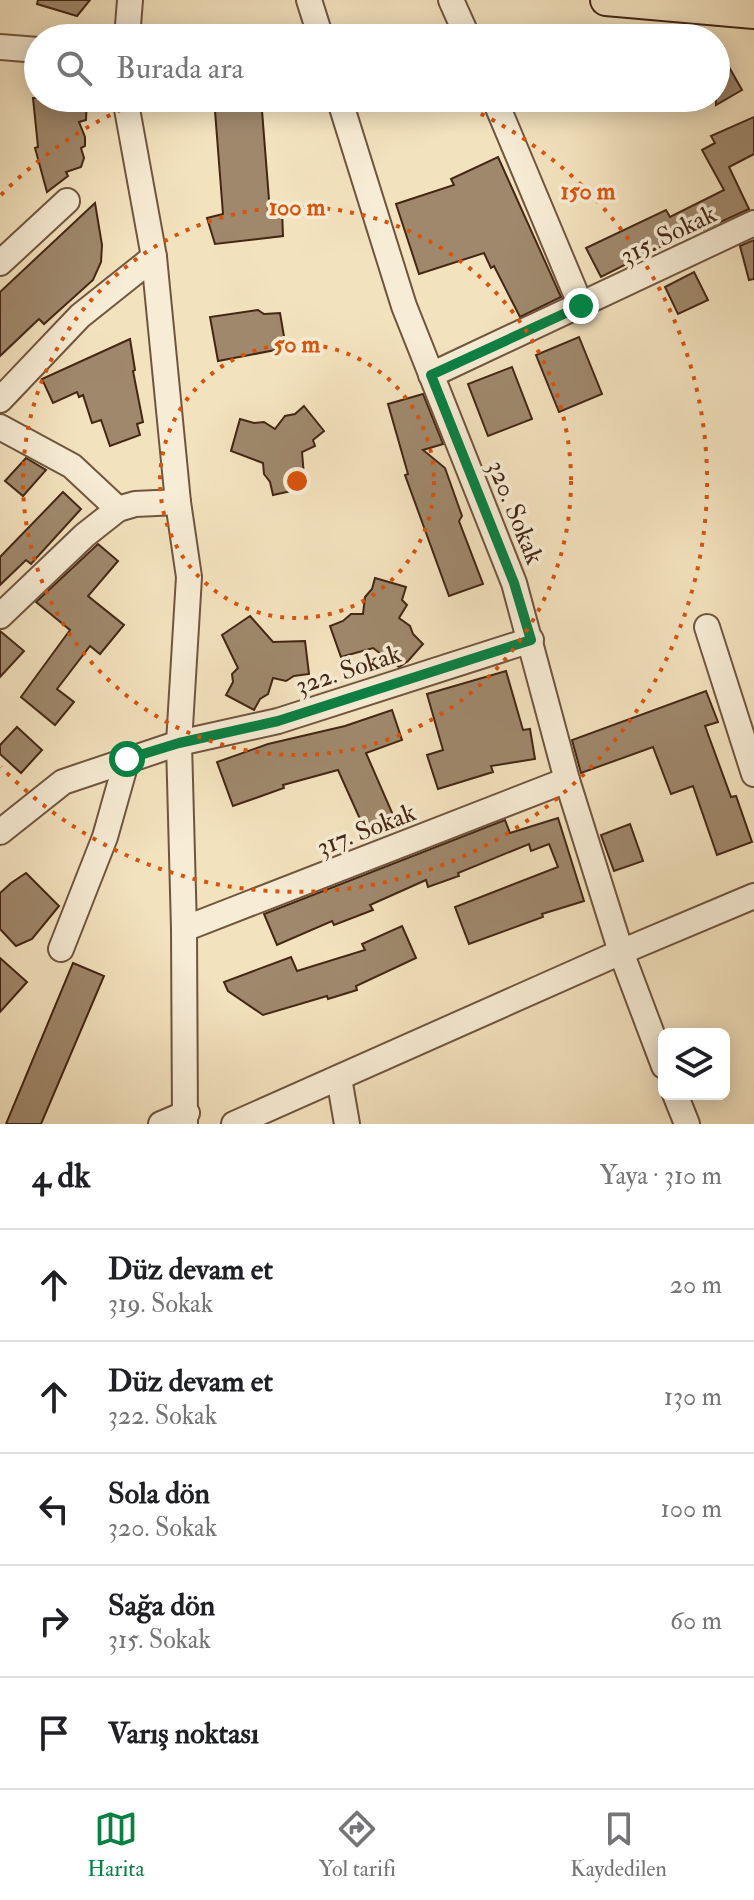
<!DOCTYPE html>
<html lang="tr">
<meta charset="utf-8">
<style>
:root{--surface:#fff;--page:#f6f6f6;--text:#202124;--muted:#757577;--line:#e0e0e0;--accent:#0b8043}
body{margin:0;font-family:"IM FELL Double Pica",serif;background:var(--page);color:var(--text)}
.controls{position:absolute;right:24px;bottom:24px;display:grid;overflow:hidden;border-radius:12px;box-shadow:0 4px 20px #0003}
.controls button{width:72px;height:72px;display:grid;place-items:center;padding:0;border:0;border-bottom:2px solid var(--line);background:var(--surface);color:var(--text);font:40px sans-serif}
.stop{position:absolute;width:24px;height:24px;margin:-18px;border:6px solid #0b8043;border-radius:50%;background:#fff}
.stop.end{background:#0b8043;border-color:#fff;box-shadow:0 2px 8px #0008}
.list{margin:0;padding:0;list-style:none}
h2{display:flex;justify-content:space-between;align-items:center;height:104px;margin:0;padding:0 32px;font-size:34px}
h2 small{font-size:26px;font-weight:400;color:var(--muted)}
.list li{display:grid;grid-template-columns:52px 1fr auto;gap:24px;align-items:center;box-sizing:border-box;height:112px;padding:0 32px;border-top:2px solid var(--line)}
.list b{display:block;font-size:30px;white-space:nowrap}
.list p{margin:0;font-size:26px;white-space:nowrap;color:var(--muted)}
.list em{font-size:26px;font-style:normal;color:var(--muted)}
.icon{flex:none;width:44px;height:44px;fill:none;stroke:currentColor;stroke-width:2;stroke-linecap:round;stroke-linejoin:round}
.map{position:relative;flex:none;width:754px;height:1124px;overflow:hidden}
.search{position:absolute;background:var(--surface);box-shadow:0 4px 20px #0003;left:24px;right:24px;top:24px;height:88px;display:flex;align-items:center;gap:20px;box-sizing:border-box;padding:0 28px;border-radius:44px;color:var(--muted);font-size:30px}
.sheet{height:664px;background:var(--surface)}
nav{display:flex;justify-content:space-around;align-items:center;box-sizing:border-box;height:112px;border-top:2px solid var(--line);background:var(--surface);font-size:22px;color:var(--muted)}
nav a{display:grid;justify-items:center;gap:4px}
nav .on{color:var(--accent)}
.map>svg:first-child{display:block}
</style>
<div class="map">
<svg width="754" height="1124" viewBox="0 0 754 1124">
<rect width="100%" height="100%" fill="#f3e2be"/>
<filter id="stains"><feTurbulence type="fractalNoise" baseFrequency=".0025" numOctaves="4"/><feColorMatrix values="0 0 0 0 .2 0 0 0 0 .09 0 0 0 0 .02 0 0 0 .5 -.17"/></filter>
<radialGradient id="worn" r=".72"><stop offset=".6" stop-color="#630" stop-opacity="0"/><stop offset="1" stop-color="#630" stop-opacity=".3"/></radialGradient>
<g fill="#9f886c" stroke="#442614" stroke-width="2">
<path d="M 38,0 L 90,0 L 77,16 L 37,4 Z"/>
<path d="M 716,44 L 742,90 L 716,105 Z"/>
<path d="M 33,98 L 87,98 L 86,120 L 79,122 L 85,137 L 85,146 L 81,148 L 84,158 L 81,167 L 66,172 L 68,176 L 47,192 L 35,148 L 38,147 Z"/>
<path d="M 214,98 L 261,98 L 270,212 L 282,210 L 283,236 L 215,244 L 207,218 L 223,214 Z"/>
<path d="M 754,117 L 754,154 L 729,167 L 749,209 L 703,230 L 701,226 L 601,277 L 586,248 L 666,210 L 670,217 L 724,190 L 702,150 L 715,143 L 711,136 Z"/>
<path d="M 498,157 L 561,297 L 520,317 L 494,266 L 491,268 L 484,253 L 419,274 L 396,204 L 454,185 L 451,179 Z"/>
<path d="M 95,203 L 102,245 L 101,262 L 93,280 L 44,324 L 39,319 L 0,356 L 0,292 Z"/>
<path d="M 754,240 L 754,279 L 749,280 L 740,246 Z"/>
<path d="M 694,272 L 708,300 L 678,314 L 665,287 Z"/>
<path d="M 258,310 L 264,314 L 280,313 L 286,348 L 218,361 L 210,317 Z"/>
<path d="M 579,337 L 602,394 L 559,412 L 536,355 Z"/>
<path d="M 130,339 L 135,370 L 133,371 L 143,422 L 137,424 L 140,435 L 110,446 L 101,420 L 92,423 L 83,395 L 79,397 L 77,392 L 53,403 L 42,379 Z"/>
<path d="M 512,367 L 532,419 L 488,436 L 468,384 Z"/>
<path d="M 423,394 L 443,444 L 423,450 L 445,468 L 462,516 L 459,521 L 483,584 L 449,596 L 405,475 L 408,474 L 388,404 Z"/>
<path d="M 304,406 L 324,431 L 313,440 L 315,446 L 302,452 L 305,488 L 273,495 L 270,482 L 264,474 L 263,463 L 231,451 L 240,419 L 254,423 L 264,422 L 275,429 L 285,416 L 295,414 Z"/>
<path d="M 26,458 L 46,470 L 23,496 L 5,481 Z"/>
<path d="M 63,492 L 81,509 L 31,564 L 26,560 L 0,585 L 0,557 Z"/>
<path d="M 98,544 L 118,561 L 88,596 L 124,625 L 100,654 L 90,646 L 57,689 L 74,702 L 55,725 L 21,697 L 70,630 L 36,602 Z"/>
<path d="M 375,578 L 406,587 L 402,600 L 407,605 L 399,618 L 410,626 L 413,634 L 423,644 L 408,661 L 399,667 L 373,648 L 341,657 L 330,626 L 343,621 L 351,614 L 363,614 L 365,597 L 372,589 Z"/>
<path d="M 250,616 L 273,642 L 305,641 L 309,674 L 294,676 L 286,681 L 273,678 L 268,694 L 260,699 L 254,710 L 226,695 L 233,682 L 232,674 L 238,668 L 222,635 Z"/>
<path d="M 0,631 L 24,651 L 0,677 Z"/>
<path d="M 506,671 L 523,730 L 530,729 L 535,759 L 491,766 L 493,772 L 438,789 L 427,755 L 443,750 L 427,694 Z"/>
<path d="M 706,691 L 718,722 L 705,726 L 731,797 L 736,796 L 752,842 L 717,855 L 693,786 L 671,794 L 653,747 L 581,773 L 572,740 Z"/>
<path d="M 392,710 L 402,740 L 366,753 L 393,815 L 364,828 L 338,770 L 283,785 L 284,788 L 233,806 L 217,762 L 268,744 L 345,726 Z"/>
<path d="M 17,727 L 42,750 L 21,773 L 0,754 L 0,745 Z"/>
<path d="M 558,818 L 584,901 L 542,914 L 543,917 L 469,944 L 455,907 L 558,867 L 549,844 L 531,851 L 529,844 L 458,873 L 459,876 L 428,887 L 426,880 L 370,905 L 373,910 L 334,925 L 332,921 L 277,945 L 264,914 L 505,820 L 510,833 Z"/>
<path d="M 630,824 L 643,861 L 614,871 L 601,835 Z"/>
<path d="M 26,873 L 59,906 L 32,939 L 16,946 L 0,929 L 0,893 L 11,883 Z"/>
<path d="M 402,926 L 416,958 L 356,986 L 357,990 L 328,999 L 327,996 L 263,1015 L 228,991 L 224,982 L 291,957 L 297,971 L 365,950 L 362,944 Z"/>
<path d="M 0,958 L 27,982 L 0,1012 Z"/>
<path d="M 73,963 L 104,976 L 41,1124 L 6,1124 Z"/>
</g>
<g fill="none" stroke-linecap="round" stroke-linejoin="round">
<g stroke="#70553e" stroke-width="28">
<g id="minor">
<path d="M 309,0 L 321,38"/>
<path d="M 451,0 L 468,38"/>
<path d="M 127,38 L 130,0"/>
<path d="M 0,47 L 38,50"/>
<path d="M 125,98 L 154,257 L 178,502 L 189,577 L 179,743 L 184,929 L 185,1124"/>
<path d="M 339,98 L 404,306 L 514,583 L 567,780 L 621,952 L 664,1066"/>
<path d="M 494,98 L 581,306"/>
<path d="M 0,263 L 67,201"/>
<path d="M 431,375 L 754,223"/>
<path d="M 0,400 L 80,316 L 154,257"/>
<path d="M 0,427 L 72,466 L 118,509"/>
<path d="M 0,616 L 85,535 L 118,509 L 135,504 L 178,502"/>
<path d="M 707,627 L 754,774"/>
<path d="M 0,832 L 63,782 L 179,743 L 278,721 L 531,640"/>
<path d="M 184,929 L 567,780"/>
<path d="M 61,949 L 105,837 L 127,759"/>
<path d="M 339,1078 L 347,1124"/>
<path d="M 675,1094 L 687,1124"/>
<path d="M 161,1124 L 187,1113"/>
<path d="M 234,1124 L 621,952 L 754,896"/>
</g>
</g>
<g stroke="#442614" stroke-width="34">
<path id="major" d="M 606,0 L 754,13"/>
</g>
<use href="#minor" stroke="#f7ecd5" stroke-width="24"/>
<use href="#major" stroke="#f3e2be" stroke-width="30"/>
</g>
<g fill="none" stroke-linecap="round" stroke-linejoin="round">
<path stroke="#0b8043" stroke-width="10" d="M 127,759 L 179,743 L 278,721 L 531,640 L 514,583 L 431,375 L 581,306"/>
</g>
<g fill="none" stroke="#d8540d" stroke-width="4" stroke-dasharray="4 8">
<circle cx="297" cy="481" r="137"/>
<circle cx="297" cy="481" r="274"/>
<path d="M1 195A411 411 0 0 1 146 99M448 99A411 411 0 1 1 1 767"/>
</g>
<g text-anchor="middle" stroke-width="7" stroke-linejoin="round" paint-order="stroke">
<g font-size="26" fill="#442614" stroke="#f7ecd5">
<text transform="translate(668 234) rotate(-26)" y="9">315. Sokak</text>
<text transform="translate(516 512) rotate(68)" y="9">320. Sokak</text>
<text transform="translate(348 669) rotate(-18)" y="9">322. Sokak</text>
<text transform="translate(366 829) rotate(-21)" y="9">317. Sokak</text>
</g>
</g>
<circle cx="297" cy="481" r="12" fill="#d8540d" stroke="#f7ecd5" stroke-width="4"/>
<g font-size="24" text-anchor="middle" font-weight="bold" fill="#d8540d" stroke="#f7ecd5" stroke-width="7" stroke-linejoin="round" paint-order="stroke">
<text x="588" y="199">150 m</text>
<text x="297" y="215">100 m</text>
<text x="297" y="352">50 m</text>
</g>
<rect width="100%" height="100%" filter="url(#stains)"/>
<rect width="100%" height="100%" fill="url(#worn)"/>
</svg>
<div class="controls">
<button><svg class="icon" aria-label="layers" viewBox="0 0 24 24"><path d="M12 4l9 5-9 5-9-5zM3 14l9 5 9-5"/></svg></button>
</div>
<div class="stop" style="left:127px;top:759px"></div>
<div class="stop end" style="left:581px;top:306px"></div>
<div class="search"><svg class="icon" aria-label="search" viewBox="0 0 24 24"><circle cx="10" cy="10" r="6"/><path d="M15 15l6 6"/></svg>Burada ara</div>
</div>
<section class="sheet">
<h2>4 dk<small>Yaya · 310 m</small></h2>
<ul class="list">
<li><svg class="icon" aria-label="ahead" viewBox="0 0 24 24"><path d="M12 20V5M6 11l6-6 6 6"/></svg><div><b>Düz devam et</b><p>319. Sokak</p></div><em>20 m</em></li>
<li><svg class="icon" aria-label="ahead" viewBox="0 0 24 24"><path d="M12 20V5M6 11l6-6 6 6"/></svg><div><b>Düz devam et</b><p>322. Sokak</p></div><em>130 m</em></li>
<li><svg class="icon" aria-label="left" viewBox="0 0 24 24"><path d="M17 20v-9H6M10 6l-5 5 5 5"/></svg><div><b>Sola dön</b><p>320. Sokak</p></div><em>100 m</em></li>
<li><svg class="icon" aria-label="right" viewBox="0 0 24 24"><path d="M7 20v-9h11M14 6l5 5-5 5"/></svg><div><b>Sağa dön</b><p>315. Sokak</p></div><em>60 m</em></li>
<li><svg class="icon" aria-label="arrive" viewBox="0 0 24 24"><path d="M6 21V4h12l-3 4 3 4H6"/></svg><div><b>Varış noktası</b></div></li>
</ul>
</section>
<nav>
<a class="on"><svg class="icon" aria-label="map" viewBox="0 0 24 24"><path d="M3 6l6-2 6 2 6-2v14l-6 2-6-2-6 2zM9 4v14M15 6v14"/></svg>Harita</a>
<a><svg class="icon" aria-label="directions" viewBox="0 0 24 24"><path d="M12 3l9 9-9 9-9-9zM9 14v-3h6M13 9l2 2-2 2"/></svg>Yol tarifi</a>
<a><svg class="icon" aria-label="saved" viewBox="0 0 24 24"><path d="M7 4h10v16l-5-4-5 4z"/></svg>Kaydedilen</a>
</nav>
